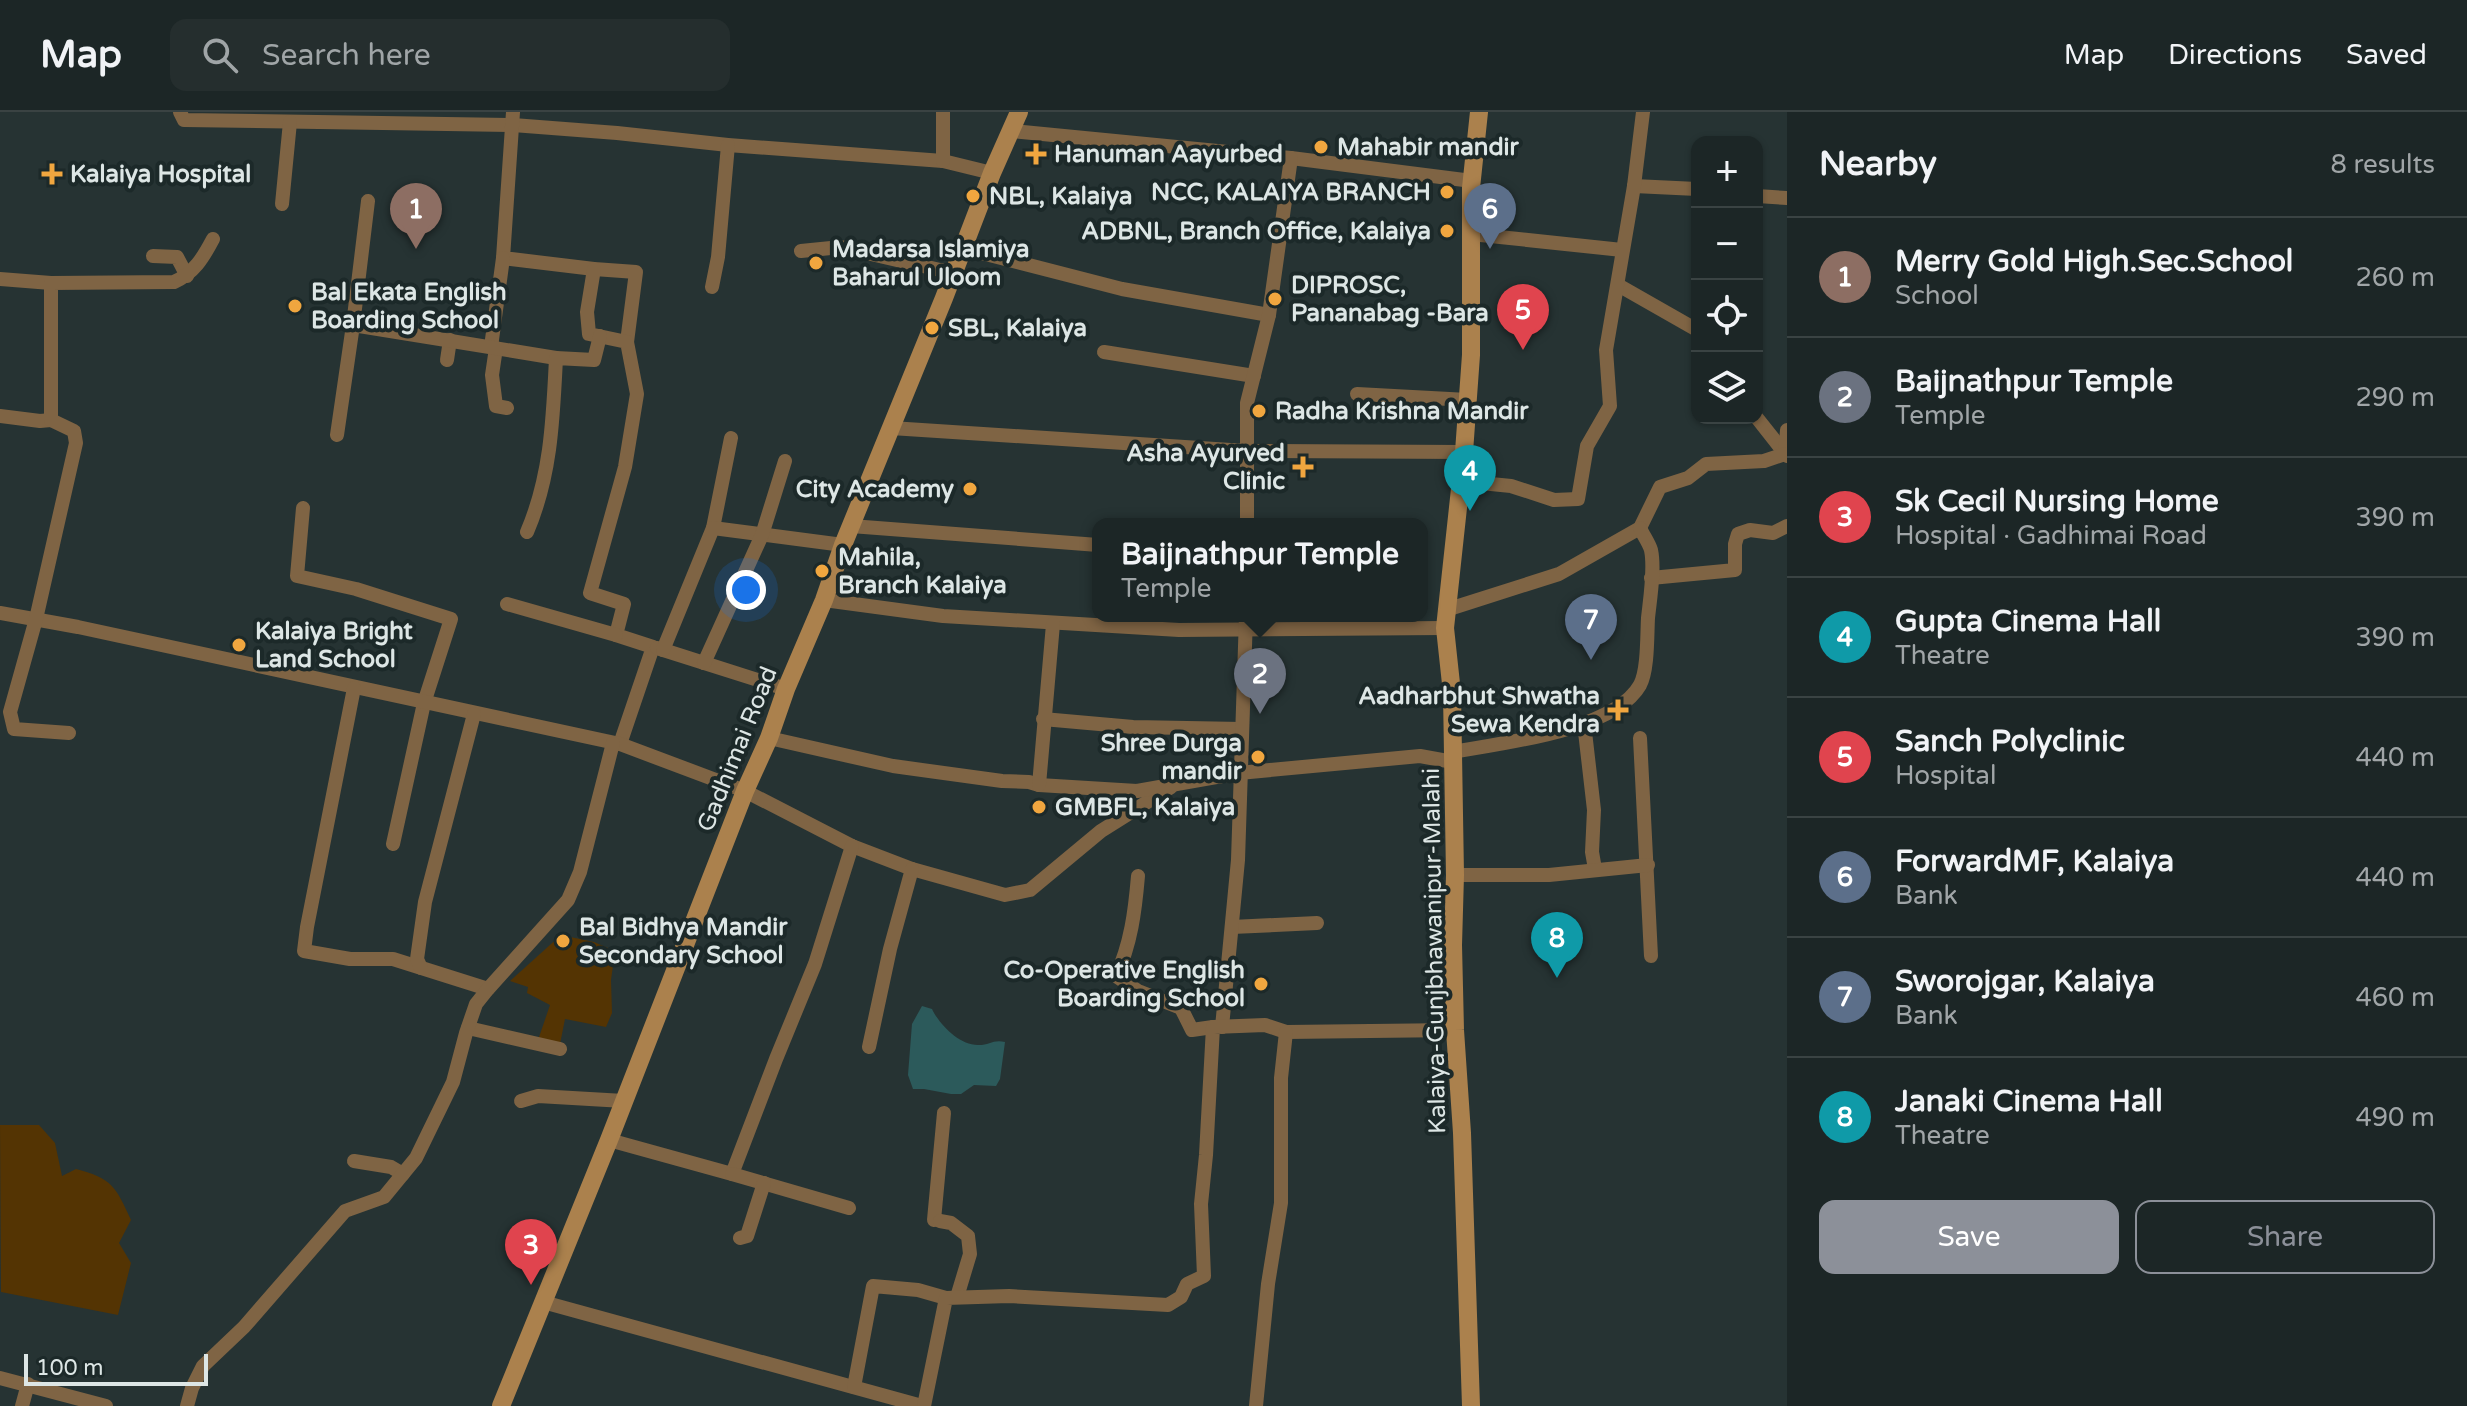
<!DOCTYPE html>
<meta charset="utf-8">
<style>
:root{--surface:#1c2626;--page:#252e2e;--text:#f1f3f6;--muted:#a0a5a7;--line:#3a4343;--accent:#8c9099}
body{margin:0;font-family:"Varela Round",sans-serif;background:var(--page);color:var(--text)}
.controls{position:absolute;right:24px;top:24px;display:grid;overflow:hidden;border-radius:16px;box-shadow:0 2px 6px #0004}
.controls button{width:72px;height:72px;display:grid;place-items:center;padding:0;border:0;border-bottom:2px solid var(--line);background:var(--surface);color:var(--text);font:40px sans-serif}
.scale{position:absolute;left:24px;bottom:20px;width:184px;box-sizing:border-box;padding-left:8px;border:4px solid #dde6e5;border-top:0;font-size:22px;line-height:28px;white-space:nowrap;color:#dde6e5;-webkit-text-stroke:6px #1c2929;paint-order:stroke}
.you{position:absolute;left:746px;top:478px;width:28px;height:28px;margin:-20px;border:6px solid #fff;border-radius:50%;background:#1a73e8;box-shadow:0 0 0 12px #1a73e833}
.badge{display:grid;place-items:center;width:52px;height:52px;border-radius:50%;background:var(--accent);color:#fff;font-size:26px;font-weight:700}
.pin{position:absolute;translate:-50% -66px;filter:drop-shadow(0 2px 4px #0008)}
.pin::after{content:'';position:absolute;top:42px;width:28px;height:24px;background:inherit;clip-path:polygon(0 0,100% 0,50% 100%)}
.popup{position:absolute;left:1092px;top:406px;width:336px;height:104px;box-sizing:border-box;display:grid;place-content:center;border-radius:16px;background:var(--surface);filter:drop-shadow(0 2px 6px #0005);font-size:26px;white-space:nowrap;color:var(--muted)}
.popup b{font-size:30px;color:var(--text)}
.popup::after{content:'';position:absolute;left:50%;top:100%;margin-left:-16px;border:16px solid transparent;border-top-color:var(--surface)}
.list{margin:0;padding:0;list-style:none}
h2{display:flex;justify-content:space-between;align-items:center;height:104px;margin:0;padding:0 32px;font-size:34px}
h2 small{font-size:26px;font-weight:400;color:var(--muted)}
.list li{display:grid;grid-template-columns:52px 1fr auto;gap:24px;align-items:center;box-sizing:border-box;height:120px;padding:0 32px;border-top:2px solid var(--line)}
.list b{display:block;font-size:30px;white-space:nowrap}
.list p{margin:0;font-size:26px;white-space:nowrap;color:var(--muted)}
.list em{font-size:26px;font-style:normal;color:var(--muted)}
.actions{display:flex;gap:16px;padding:24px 32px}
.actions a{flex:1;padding:18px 0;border:2px solid var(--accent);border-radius:16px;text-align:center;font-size:28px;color:var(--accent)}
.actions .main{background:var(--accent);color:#fff}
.icon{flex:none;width:44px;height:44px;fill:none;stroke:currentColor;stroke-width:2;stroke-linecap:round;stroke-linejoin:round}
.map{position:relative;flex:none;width:1787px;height:1294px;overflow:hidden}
header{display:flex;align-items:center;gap:48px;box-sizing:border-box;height:112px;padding:0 40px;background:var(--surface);border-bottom:2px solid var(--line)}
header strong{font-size:38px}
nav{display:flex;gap:44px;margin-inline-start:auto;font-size:28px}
.search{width:560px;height:72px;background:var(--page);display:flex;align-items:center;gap:20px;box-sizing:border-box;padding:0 28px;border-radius:16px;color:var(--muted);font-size:30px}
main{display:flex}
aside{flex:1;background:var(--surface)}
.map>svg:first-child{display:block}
</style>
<header>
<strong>Map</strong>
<div class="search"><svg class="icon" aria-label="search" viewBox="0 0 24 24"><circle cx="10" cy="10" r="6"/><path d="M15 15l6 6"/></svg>Search here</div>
<nav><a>Map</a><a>Directions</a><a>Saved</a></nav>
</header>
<main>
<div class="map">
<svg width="1787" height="1294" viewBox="0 0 1787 1294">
<rect width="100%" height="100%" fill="#263333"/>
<g fill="#543403">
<path d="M 561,823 L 594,830 L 615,839 L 611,868 L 612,901 L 606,915 L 565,907 L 560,932 L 538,928 L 550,893 L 527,881 L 528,875 L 510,869 Z"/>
<path d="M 0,1013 L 39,1013 L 55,1031 L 62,1064 L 76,1057 C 112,1066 116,1075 131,1108 L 119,1131 L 131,1151 L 118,1203 L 1,1180 Z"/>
</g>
<path fill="#2c5a5b" d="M 922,894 L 932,897 C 939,912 960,934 979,933 C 989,933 994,927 1005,930 L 1000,967 L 996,974 L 974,973 L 961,982 L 951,982 L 924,977 L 913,977 L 908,963 L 912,912 Z"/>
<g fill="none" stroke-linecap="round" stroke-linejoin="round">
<g stroke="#7f6444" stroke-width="14">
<path d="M 180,0 L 184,8 L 513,13 L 617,21 L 728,33 L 943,49 L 992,61"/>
<path d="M 513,0 L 503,146 L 594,157 L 636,160 L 627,230"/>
<path d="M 1012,19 L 1291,46 L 1472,69"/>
<path d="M 943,49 L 943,0"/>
<path d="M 1634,74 L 1697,77"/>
<path d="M 1757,84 L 1787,86"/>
<path d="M 282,92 L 290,10"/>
<path d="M 1471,122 L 1622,138"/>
<path d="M 962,136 L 1122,177 L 1269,203"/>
<path d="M 801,139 L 841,135 L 953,161"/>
<path d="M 153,144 L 177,145 L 187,164"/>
<path d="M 594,157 L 587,200 L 589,222 L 627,230 L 637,282 L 625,355 L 590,481 L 624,492 L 616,523 L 653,535 L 620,632"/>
<path d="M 0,167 L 51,171"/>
<path d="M 1618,173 L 1697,218"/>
<path d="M 712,175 L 718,145 L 728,33"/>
<path d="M 353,213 L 368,89"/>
<path d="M 491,235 L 503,146"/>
<path d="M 496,236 L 492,263 L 496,294 L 507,296"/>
<path d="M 1104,240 L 1254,264"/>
<path d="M 447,248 L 450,228"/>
<path d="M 1357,282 L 1468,288"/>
<path d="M 0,304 L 40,309 L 51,308"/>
<path d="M 1757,306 L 1787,344"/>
<path d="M 891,316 L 1246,339 L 1464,340"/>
<path d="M 337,323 L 353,213 L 556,246"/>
<path d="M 1785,342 L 1787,318"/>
<path d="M 1461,369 L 1511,374 L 1554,388 L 1578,387 L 1587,334 L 1610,294 L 1606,238 L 1634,74 L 1643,0"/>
<path d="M 303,396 L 297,464 L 356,477 L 451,507 L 424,591 L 393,732"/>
<path d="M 1247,412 L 1247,291 L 1269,203 L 1291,46"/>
<path d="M 851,414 L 1098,433"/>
<path d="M 713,416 L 731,326"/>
<path d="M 527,420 C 551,364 553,307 556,246 L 594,248 L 600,224"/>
<path d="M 1651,466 L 1735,458 L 1735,432 L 1738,422 L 1750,418 L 1773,421 L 1787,414"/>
<path d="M 824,488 L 943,504 L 1179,518 L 1445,516"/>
<path d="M 507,492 L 616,523"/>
<path d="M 1446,498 L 1559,462 L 1640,416 L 1660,375 L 1688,366 L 1706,352 L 1764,349 L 1785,342"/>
<path d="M 0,501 L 78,515 L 620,632 L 745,679 L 852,734 L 912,757 L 1005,783 L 1030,778 L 1101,719 L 1171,675"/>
<path d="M 657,536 L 786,577"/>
<path d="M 663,538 L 713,416 L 843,433"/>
<path d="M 704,551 L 762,423 L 785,349"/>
<path d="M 354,576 L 307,815 L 304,839 L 350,847 L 393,847 L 488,877"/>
<path d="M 1043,607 L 1133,615 L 1242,617"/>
<path d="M 1584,611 L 1594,698 L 1592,740 L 1595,757"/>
<path d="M 69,621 L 14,617 L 10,600 L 36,507 L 76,331 L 74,319 L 51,308 L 51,171 L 174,170 C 194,161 203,146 213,127"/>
<path d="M 769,626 L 893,654 L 1002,669 L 1029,670 L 1039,673 L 1137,679 L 1239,661 L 1420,644 L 1453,650"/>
<path d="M 1640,626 L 1651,844"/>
<path d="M 1453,640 C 1502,631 1614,619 1640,573 C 1648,558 1647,524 1648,506 C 1650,487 1655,457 1651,438 C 1649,431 1643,423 1640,416"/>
<path d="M 1039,673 L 1053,512"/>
<path d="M 1455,763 L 1549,763 L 1648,753"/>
<path d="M 1138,764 C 1135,799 1131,832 1116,864 L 1138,879 L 1181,896 L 1192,918 L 1213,915"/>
<path d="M 1232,815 L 1317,811"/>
<path d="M 421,856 L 417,847 L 425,790 L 474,602"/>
<path d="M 1222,915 L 1238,748 L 1246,504"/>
<path d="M 468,916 L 560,937"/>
<path d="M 869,935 L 890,837 L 912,757"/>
<path d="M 521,989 L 538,984 L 624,989"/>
<path d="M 609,1028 L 732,1062 L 776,947 L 815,852 L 852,734"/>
<path d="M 354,1049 L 391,1055 L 403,1062"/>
<path d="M 732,1062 L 849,1096"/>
<path d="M 934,1108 L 944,1001"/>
<path d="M 940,1109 L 951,1111 L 968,1124 L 970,1142 L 957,1185"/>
<path d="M 740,1126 L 747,1124 L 764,1071"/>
<path d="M 543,1190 L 922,1294"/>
<path d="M 0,1266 L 106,1294"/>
<path d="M 854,1275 L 873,1174 L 918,1178 L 946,1186"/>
<path d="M 22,1294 L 28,1272"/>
<path d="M 187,1294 L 192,1276 L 203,1254 L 244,1215 L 345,1099 L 384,1085 L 416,1046 L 453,970 L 466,921 L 476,892 L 488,877 L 568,788 L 580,760 L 613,631"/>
<path d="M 924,1294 L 946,1186 L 1009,1184 L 1168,1193 L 1181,1185 L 1187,1172 L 1204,1164 L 1201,1092 L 1206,1043 L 1213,915 L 1265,913 L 1286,920 L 1455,918"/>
<path d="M 1256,1294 L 1268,1172 L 1281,1091 L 1281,966 L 1286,920"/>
</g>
<g stroke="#ab814d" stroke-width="18">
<path d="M 501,1294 L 609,1028 L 745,679 L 769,626 L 786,577 L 824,488 L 843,433 L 944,186 L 992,61 L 1019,0"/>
<path d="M 1471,1294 L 1462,1021 L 1455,918 L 1453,833 L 1455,763 L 1452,581 L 1445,516 L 1464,340 L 1471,243 L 1471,76 L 1479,0"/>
</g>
</g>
<g fill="#f0a63f" stroke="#1c2929" stroke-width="3">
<circle cx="1321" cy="35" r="8"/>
<path d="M1032 30h8v8h8v8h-8v8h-8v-8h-8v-8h8z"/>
<path d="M48 50h8v8h8v8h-8v8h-8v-8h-8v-8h8z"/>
<circle cx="1447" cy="80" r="8"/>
<circle cx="973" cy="84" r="8"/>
<circle cx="1447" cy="119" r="8"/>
<circle cx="816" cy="151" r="8"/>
<circle cx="1275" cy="187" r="8"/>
<circle cx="295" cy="194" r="8"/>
<circle cx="932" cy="216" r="8"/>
<circle cx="1259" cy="299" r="8"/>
<path d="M1299 343h8v8h8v8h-8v8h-8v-8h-8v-8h8z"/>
<circle cx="970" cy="377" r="8"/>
<circle cx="822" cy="459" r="8"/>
<circle cx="239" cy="533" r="8"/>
<path d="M1614 586h8v8h8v8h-8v8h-8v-8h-8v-8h8z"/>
<circle cx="1258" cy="645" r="8"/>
<circle cx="1039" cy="695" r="8"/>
<circle cx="563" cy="829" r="8"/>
<circle cx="1261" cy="872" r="8"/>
</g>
<g text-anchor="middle" stroke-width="8" stroke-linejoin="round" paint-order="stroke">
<g font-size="24" font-weight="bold" fill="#dde6e5" stroke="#1c2929" text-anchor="start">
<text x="1337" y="43">Mahabir mandir</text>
<text x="1054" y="50">Hanuman Aayurbed</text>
<text x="70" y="70">Kalaiya Hospital</text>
<text x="1431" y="88" text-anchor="end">NCC, KALAIYA BRANCH</text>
<text x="989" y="92">NBL, Kalaiya</text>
<text x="1431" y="127" text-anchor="end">ADBNL, Branch Office, Kalaiya</text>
<text x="832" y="145">Madarsa Islamiya<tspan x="832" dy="28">Baharul Uloom</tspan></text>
<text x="1291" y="181">DIPROSC,<tspan x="1291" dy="28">Pananabag -Bara</tspan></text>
<text x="311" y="188">Bal Ekata English<tspan x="311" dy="28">Boarding School</tspan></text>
<text x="948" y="224">SBL, Kalaiya</text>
<text x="1275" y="307">Radha Krishna Mandir</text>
<text x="1285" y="349" text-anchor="end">Asha Ayurved<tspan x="1285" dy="28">Clinic</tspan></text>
<text x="954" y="385" text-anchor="end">City Academy</text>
<text x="838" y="453">Mahila,<tspan x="838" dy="28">Branch Kalaiya</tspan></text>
<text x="255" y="527">Kalaiya Bright<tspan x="255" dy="28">Land School</tspan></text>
<text x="1600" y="592" text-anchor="end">Aadharbhut Shwatha<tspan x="1600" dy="28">Sewa Kendra</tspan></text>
<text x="1242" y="639" text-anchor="end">Shree Durga<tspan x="1242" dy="28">mandir</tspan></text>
<text x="1055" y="703">GMBFL, Kalaiya</text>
<text x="579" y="823">Bal Bidhya Mandir<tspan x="579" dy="28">Secondary School</tspan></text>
<text x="1245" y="866" text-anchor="end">Co-Operative English<tspan x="1245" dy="28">Boarding School</tspan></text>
</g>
<g font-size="24" fill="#dde6e5" stroke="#1c2929">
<text transform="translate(737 637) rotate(-68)" y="8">Gadhimai Road</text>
<text transform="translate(1434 839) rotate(-91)" y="8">Kalaiya-Gunjbhawanipur-Malahi</text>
</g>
</g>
</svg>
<div class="controls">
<button>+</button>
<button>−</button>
<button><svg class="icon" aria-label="locate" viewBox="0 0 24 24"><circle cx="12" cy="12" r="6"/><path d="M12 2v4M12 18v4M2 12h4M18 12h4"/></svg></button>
<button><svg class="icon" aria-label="layers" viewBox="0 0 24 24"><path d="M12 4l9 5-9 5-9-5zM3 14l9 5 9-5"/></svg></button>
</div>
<div class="scale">100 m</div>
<div class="you"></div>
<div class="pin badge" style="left:416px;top:137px;background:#8d6e63">1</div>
<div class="pin badge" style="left:1260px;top:602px;background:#6b7280">2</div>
<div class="popup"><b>Baijnathpur Temple</b>Temple</div>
<div class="pin badge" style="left:531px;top:1173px;background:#e0444e">3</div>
<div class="pin badge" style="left:1470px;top:399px;background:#0f9aa8">4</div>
<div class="pin badge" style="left:1523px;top:238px;background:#e0444e">5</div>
<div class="pin badge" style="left:1490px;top:137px;background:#5c6f8a">6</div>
<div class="pin badge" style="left:1591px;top:548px;background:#5c6f8a">7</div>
<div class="pin badge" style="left:1557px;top:866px;background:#0f9aa8">8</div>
</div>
<aside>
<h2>Nearby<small>8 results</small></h2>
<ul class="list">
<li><span class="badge" style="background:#8d6e63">1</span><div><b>Merry Gold High.Sec.School</b><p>School</p></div><em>260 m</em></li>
<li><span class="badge" style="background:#6b7280">2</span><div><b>Baijnathpur Temple</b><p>Temple</p></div><em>290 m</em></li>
<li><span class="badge" style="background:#e0444e">3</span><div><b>Sk Cecil Nursing Home</b><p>Hospital · Gadhimai Road</p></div><em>390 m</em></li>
<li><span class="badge" style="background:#0f9aa8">4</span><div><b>Gupta Cinema Hall</b><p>Theatre</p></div><em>390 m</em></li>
<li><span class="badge" style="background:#e0444e">5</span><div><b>Sanch Polyclinic</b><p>Hospital</p></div><em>440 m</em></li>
<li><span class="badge" style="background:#5c6f8a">6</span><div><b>ForwardMF, Kalaiya</b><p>Bank</p></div><em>440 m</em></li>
<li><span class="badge" style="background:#5c6f8a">7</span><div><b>Sworojgar, Kalaiya</b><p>Bank</p></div><em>460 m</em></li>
<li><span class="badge" style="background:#0f9aa8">8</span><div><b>Janaki Cinema Hall</b><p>Theatre</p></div><em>490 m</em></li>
</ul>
<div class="actions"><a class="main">Save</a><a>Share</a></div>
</aside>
</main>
